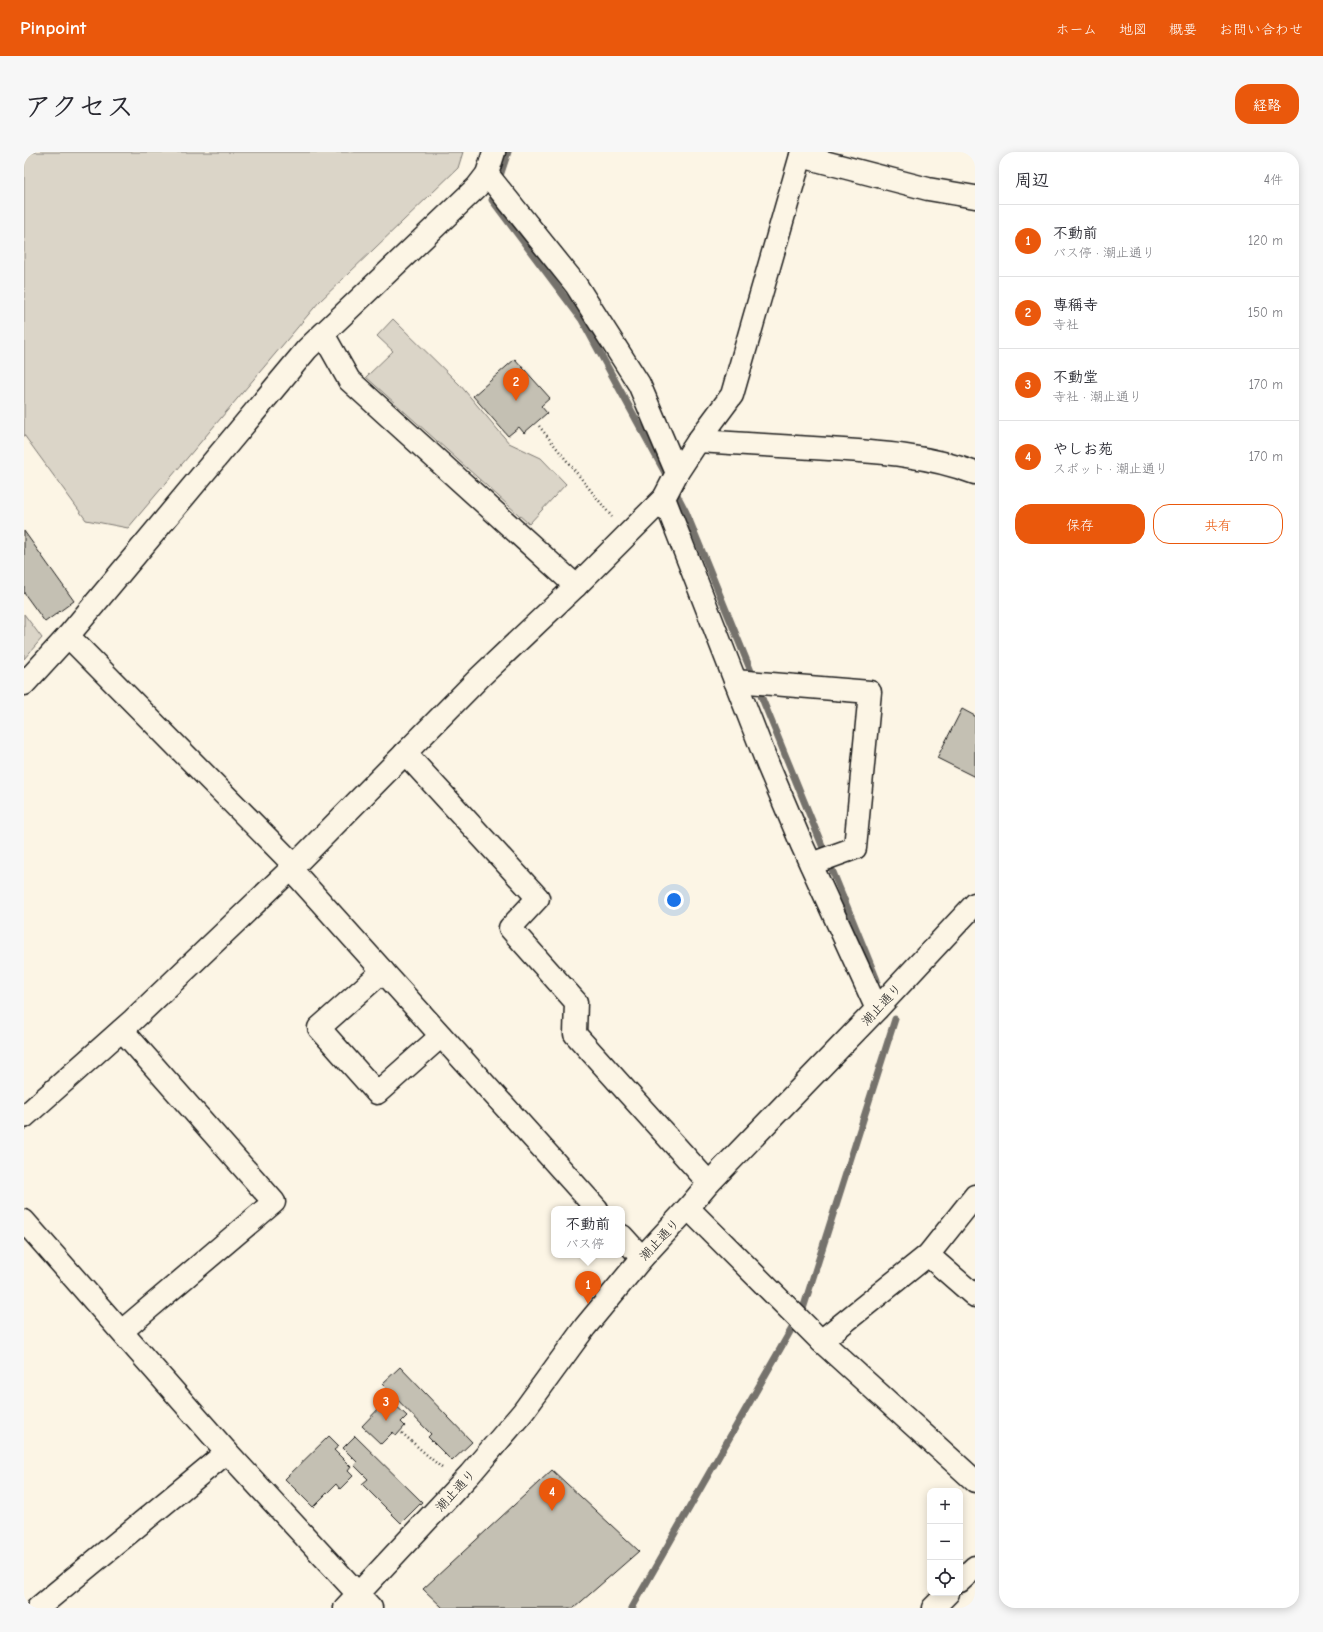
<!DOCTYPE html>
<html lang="ja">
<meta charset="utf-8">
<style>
:root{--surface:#fff;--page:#f7f7f7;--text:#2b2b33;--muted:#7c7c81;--line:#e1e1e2;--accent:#ea580c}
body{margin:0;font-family:"Comic Neue","Klee One",sans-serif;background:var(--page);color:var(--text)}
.controls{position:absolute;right:12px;bottom:12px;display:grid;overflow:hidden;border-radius:8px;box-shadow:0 2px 10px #0003}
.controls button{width:36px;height:36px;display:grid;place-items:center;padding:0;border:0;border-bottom:1px solid var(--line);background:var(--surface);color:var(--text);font:20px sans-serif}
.you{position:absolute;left:650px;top:748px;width:14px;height:14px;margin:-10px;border:3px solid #fff;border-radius:50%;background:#1a73e8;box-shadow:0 0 0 6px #1a73e833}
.badge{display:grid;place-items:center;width:26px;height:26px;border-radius:50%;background:var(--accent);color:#fff;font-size:13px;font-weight:700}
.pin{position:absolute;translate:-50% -33px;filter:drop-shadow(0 1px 2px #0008)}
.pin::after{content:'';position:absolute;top:21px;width:14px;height:12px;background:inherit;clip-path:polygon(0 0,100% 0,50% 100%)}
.popup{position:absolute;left:527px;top:1054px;width:74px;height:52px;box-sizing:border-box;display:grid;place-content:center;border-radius:8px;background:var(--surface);filter:drop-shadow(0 1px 3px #0005);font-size:13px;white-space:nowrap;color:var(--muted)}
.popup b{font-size:15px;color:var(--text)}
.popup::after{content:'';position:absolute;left:50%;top:100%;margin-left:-8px;border:8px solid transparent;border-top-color:var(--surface)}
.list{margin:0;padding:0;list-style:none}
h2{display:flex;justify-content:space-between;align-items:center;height:52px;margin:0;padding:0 16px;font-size:17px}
h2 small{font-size:13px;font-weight:400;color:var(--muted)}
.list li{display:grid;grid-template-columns:26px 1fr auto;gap:12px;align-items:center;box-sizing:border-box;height:72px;padding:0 16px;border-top:1px solid var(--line)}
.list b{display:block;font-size:15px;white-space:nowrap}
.list p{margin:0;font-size:13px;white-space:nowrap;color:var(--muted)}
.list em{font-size:13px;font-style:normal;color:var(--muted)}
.actions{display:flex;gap:8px;padding:12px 16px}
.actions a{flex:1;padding:9px 0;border:1px solid var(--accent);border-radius:16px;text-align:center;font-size:14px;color:var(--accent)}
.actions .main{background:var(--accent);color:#fff}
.icon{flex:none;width:22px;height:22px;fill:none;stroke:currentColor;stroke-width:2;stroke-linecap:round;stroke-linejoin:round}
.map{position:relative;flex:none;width:951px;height:1456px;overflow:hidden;border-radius:16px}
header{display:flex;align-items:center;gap:24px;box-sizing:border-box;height:56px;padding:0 20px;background:var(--accent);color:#fff}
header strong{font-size:19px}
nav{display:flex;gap:22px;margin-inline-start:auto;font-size:14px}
.intro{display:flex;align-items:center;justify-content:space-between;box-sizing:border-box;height:96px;padding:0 24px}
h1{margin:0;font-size:28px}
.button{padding:10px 18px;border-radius:16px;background:var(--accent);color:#fff;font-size:14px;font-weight:700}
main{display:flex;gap:24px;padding:0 24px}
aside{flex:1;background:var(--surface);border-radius:16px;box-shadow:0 2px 10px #0003}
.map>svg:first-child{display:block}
</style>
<header>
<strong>Pinpoint</strong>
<nav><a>ホーム</a><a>地図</a><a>概要</a><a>お問い合わせ</a></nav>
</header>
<div class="intro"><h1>アクセス</h1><a class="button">経路</a></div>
<main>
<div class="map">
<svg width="951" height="1456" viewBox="0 0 951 1456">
<rect width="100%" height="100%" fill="#fcf5e5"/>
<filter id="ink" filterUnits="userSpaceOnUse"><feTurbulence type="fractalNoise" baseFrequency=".025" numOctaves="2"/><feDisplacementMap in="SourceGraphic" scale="8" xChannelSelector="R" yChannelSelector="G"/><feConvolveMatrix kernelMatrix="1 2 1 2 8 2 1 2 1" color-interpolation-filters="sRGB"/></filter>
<g filter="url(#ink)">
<g fill="#dbd5c8" stroke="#7c7872">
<path d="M 0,0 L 439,0 L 434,16 L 295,150 L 104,376 L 62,368 L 0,283 Z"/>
<path d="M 369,167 L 436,233 L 485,291 L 517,306 L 542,332 L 505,372 L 342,225 L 369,199 L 353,184 Z"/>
<path d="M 0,462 L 18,486 L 0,507 Z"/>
</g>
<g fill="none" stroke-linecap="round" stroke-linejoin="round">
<g stroke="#75726c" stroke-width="7">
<path d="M 484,0 L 468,48 L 558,168 L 645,328"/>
<path d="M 650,337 L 662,360 L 853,828"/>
<path d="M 608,1456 L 779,1157 L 871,867"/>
</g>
</g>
<g fill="#c4c0b3" stroke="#1c1c1c">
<path d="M 491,207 L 526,246 L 517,254 L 523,261 L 500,281 L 495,275 L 484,284 L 449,244 Z"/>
<path d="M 0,379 L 50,449 L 21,470 L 0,441 Z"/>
<path d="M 938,557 L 951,564 L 951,625 L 913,606 Z"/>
<path d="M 376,1215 L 448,1290 L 428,1309 L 404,1285 L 407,1282 L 358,1232 Z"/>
<path d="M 367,1249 L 383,1264 L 377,1270 L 381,1274 L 372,1284 L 369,1280 L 357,1292 L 338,1274 L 358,1253 L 361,1256 Z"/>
<path d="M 305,1284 L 315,1294 L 310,1298 L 327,1315 L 324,1319 L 329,1324 L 316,1337 L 312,1332 L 289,1355 L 261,1327 Z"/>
<path d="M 331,1284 L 398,1350 L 377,1371 L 338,1332 L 344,1327 L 330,1313 L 333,1310 L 319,1296 Z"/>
<path d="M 528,1318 L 615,1399 L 550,1456 L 419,1456 L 399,1437 Z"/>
</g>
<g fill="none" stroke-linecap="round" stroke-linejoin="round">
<g stroke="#1c1c1c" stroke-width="25">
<g id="minor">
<path d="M 777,4 L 904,37 L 951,45"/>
<path d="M 463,22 L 552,133 L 615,232 L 653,321"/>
<path d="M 299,182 L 325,228 L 552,434"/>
<path d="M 674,289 C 718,292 761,294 805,297 C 853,300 905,303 951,321"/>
<path d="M 640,346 L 744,613 L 778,693 L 853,857"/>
<path d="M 44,484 L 270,713"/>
<path d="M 711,529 L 846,540 L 831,696 L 787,712"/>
<path d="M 0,532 L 44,484 L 283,197 L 453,35 L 463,22 L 470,0"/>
<path d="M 381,601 L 514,746 L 486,776 L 552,850 L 551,882 L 685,1031"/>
<path d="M 267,717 L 573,1057"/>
<path d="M 359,819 L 295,876 L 353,941 L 417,884"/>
<path d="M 98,878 L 250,1050 L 98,1179"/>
<path d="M 0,965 L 109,868 L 267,717 L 456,525 L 552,434 L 640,346 L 653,321 L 674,289 L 708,243 L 778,0"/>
<path d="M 664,1056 L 797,1189 L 951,1329"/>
<path d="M 0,1069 L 203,1300 L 347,1456"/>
<path d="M 598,1084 L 618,1106"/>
<path d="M 904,1103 L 951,1144"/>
<path d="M 797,1189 L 904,1103 L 951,1044"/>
<path d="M 936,1429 L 951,1415"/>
<path d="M 14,1456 L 203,1300"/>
<path d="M 321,1456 L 446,1322 L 499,1260 L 561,1175 L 618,1106 L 664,1056 L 685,1031 L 853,857 L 951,752"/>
<path d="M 909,1456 L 924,1441"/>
</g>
</g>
<g stroke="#1c1c1c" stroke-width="2.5" stroke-dasharray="1 3" stroke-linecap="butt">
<path d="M 515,274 L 588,365"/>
<path d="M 378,1281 L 419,1317"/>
</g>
<use href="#minor" stroke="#fcf5e5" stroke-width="22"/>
</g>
</g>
<g text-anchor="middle" stroke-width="3.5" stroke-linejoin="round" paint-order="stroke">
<g font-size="13" fill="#1c1c1c" stroke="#fcf5e5">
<text transform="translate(857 852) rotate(-47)" y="5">潮止通り</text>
<text transform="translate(635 1087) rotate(-47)" y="5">潮止通り</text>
<text transform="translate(431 1338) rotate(-47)" y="5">潮止通り</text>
</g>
</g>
</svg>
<div class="controls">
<button>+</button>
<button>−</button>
<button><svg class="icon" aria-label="locate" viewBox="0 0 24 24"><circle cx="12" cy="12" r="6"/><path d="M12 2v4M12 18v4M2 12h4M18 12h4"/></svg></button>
</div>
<div class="you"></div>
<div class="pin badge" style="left:564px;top:1152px">1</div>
<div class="popup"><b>不動前</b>バス停</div>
<div class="pin badge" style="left:492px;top:249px">2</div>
<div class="pin badge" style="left:362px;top:1269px">3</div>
<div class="pin badge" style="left:528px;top:1359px">4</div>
</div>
<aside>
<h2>周辺<small>4件</small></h2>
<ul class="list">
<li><span class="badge">1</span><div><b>不動前</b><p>バス停 · 潮止通り</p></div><em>120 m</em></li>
<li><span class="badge">2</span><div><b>専稱寺</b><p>寺社</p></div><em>150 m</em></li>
<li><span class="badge">3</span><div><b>不動堂</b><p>寺社 · 潮止通り</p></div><em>170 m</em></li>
<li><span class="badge">4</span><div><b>やしお苑</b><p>スポット · 潮止通り</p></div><em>170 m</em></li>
</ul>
<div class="actions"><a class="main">保存</a><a>共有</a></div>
</aside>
</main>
